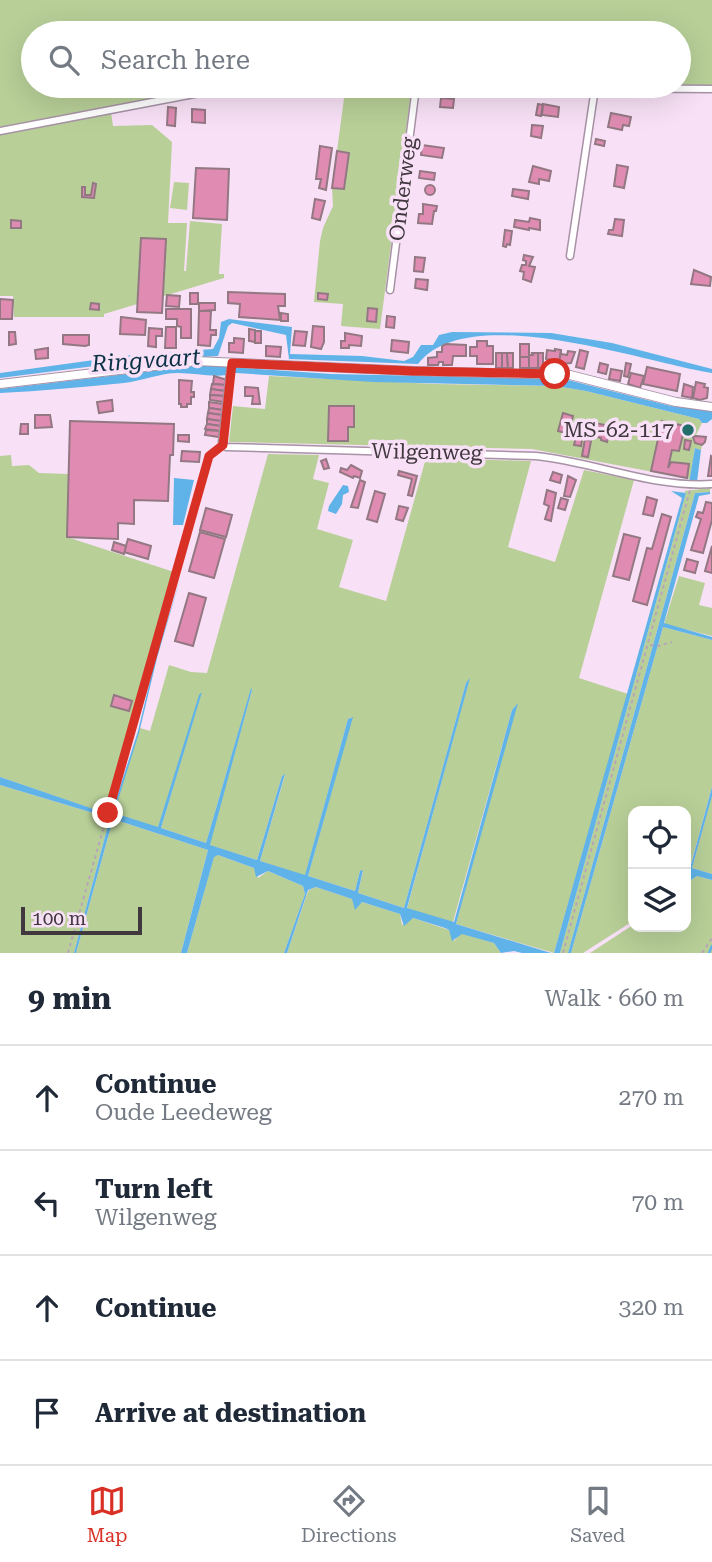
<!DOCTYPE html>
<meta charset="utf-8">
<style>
:root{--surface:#fff;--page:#f6f6f7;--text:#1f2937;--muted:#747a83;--line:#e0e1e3;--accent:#d93025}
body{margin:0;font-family:"Roboto Serif",serif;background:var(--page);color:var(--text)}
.controls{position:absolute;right:21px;bottom:21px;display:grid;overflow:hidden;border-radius:14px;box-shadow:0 7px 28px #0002}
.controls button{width:63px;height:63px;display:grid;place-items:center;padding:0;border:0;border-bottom:2px solid var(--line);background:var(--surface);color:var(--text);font:35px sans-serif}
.scale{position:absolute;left:21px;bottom:18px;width:121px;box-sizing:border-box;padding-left:7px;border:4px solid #40373f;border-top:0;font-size:19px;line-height:24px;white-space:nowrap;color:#40373f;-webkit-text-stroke:5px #f8e1f6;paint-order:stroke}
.stop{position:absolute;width:21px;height:21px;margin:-16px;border:5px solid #d93025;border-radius:50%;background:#fff}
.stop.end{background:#d93025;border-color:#fff;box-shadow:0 2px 7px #0008}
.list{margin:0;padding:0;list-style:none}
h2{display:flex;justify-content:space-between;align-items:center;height:91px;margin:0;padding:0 28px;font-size:30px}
h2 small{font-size:23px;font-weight:400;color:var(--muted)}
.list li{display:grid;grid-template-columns:46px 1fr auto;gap:21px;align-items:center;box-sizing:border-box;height:105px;padding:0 28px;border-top:2px solid var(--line)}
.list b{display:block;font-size:26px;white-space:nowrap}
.list p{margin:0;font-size:23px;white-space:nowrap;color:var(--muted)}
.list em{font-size:23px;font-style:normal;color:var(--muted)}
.icon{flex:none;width:38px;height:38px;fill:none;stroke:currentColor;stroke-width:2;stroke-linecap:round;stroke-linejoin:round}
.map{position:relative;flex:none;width:712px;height:953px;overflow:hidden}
.search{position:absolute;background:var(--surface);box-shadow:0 7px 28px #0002;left:21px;right:21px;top:21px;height:77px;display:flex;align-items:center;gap:18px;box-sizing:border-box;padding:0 24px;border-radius:38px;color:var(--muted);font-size:26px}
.sheet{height:511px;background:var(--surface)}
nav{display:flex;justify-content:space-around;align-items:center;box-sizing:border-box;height:98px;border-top:2px solid var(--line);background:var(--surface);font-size:19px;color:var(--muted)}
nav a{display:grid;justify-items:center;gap:4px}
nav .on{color:var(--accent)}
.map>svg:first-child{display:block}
</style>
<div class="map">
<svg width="712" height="953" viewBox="0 0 712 953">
<rect width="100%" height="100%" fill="#f8e1f6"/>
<g fill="#b8cf98">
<path d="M 0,0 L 712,0 L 712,87 L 679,86 L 679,33 L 539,33 L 536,21 L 500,33 L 33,33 L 33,86 L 214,86 L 0,128 Z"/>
<path d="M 345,91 L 411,92 L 380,329 L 341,326 L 343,304 L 314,302 L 320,241 L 323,228 L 333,206 L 332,188 Z"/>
<path d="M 111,112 L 113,126 L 152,125 L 172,142 L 168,223 L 187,223 L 184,271 L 186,271 L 190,221 L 222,224 L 219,274 L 224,274 L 224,278 L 104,314 L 104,317 L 14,317 L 13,296 L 0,296 L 0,134 Z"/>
<path d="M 174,182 L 189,183 L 187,210 L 170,208 Z"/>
<path d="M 269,376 L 435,384 L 556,386 L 586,391 L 699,419 L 702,423 L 693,441 L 702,445 L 701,450 L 695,448 L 690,479 L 532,449 L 229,442 L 233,406 L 265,409 Z"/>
<path d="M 268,454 L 319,455 L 313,479 L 329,483 L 317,529 L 353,540 L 339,587 L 386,601 L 426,458 L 531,461 L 508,547 L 555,562 L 584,470 L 634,480 L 579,678 L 628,694 L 554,953 L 456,924 L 516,705 L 512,710 L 453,922 L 407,909 L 469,680 L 466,683 L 404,908 L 358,893 L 363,871 L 360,871 L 355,891 L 308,876 L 352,717 L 348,719 L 305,876 L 260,861 L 285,775 L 282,776 L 257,860 L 209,845 L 252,690 L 251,689 L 206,843 L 161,828 L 201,693 L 158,828 L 113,813 L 140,728 L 150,731 L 169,665 L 191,672 L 207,673 Z"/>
<path d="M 11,455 L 12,466 L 29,465 L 39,473 L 69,474 L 67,537 L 174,572 L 107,814 L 0,777 L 0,456 Z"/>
<path d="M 710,488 L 710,492 L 695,493 L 568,953 L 560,953 L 686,493 L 684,491 Z"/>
<path d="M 679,576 L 705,583 L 699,605 L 712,608 L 712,636 L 664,624 Z"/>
<path d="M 663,627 L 712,640 L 712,787 L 689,871 L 686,876 L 686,811 L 633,811 L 633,921 L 583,953 L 571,953 Z"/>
<path d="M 0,785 L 110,818 L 74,953 L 0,953 Z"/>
<path d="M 712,795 L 712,874 L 692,868 Z"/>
<path d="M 113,819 L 208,850 L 181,953 L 76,953 Z"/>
<path d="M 218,855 L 254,868 L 258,878 L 268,871 L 303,886 L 305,894 L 284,953 L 187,953 L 214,856 Z"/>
<path d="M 697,876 L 712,880 L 712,953 L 590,953 L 633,925 L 633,927 L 686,927 L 686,883 Z"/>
<path d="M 316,887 L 352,899 L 357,906 L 362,902 L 400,914 L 402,925 L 413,918 L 449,930 L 454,941 L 461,933 L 494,943 L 501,953 L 287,953 L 307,894 L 309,890 Z"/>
</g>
<g fill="#5fb3e8">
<path d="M 229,319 L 292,327 L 290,354 L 362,356 L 404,361 L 413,357 L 421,345 L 433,345 L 439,335 L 452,332 L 551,333 L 612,343 L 712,369 L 712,373 C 645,363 467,299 418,364 L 289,359 L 286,335 L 232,323 L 228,326 L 218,356 L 126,362 L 0,378 L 0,373 L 123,356 L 213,349 L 219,338 L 221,322 Z"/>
<path d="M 202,365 L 331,374 L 564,379 L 671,406 L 712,411 L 712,419 L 707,423 L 702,423 L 699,419 L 586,391 L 556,386 L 373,382 L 236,373 C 217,379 197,373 178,373 C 160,373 142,381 124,383 C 83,387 41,391 0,393 L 0,389 Z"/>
<path d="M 695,448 L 701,450 L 697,482 L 689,483 Z"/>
<path d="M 174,478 L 194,480 L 183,525 L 173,525 Z"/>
<path d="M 343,485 L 348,486 L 349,492 L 343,495 L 342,504 L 336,514 L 328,511 L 329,506 Z"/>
<path d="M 671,491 L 686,493 L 560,953 L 554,953 L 682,498 Z"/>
<path d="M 710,492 L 710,494 L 699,496 L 664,623 L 712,637 L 712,640 L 663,627 L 571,953 L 568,953 L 692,504 L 695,493 Z"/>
<path d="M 181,576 L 157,658 L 139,733 L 114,813 L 158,827 L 199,695 L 202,692 L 161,828 L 206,843 L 251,688 L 252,690 L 210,845 L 257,860 L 282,776 L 285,774 L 260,861 L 305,875 L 348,719 L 353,717 L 308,876 L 355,891 L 360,871 L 363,870 L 358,893 L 404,908 L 466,683 L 470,678 L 407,908 L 454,922 L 512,710 L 518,703 L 456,924 L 551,953 L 522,953 L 514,951 L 501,953 L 494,943 L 462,934 L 452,941 L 449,930 L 445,928 L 413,918 L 404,926 L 400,914 L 362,902 L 355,910 L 352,899 L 316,887 L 308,890 L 287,953 L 284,953 L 305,894 L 303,886 L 268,871 L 256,877 L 254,868 L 218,855 L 214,857 L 187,953 L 181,953 L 208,850 L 113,819 L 76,953 L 74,953 L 110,818 L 0,785 L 0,777 L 111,815 L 138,731 L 155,660 Z"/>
<path d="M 712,787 L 712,796 L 692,868 L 712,874 L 712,880 L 697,876 L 686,883 Z"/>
</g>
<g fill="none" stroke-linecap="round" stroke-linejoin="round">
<path stroke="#5fb3e8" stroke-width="2.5" d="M 709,953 L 712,946"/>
</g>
<g fill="#e08cb2" stroke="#937883" stroke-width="2">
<path d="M 441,98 L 454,99 L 453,108 L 440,107 Z"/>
<path d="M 538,104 L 543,105 L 541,116 L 536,115 Z"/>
<path d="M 543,104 L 559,107 L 558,117 L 542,115 Z"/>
<path d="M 168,107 L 176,108 L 175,126 L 167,125 Z"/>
<path d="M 192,109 L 205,110 L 205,123 L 192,122 Z"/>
<path d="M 611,113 L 631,117 L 629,126 L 623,125 L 622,130 L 608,127 Z"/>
<path d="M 532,125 L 543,126 L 541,138 L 531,136 Z"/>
<path d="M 596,139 L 605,141 L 604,146 L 595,144 Z"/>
<path d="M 422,145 L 444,148 L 442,158 L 421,155 Z"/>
<path d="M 320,146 L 332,148 L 326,190 L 319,188 L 321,179 L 316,179 Z"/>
<path d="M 337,151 L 349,153 L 344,189 L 332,188 Z"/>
<path d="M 617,165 L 628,167 L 624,188 L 614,186 Z"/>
<path d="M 533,166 L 551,171 L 549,181 L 539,179 L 539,184 L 529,182 Z"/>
<path d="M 196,168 L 229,169 L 227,220 L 193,218 Z"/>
<path d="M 420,171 L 435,173 L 434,180 L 419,178 Z"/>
<path d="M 93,183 L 96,184 L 94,198 L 82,197 L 82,187 L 85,187 L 85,195 L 91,195 Z"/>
<circle cx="430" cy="190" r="5"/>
<path d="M 513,189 L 529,191 L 528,199 L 512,196 Z"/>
<path d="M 315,199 L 325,201 L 320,220 L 312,218 Z"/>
<path d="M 423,204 L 437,206 L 436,211 L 434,211 L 432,224 L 418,223 L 419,214 L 423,214 Z"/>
<path d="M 530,218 L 540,220 L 540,230 L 529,228 L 529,230 L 514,227 L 515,220 L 529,222 Z"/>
<path d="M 615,219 L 624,220 L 622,236 L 608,234 L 609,230 L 613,230 Z"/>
<path d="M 11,220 L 21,221 L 21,228 L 11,228 Z"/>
<path d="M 505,230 L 512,231 L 510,245 L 507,244 L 506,247 L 503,246 Z"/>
<path d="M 141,238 L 166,239 L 162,313 L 137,312 Z"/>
<path d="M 524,255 L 533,257 L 529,266 L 535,267 L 531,282 L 523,279 L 524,272 L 520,271 L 522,265 L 526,265 L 526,261 L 523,260 Z"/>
<path d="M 415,257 L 425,258 L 423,272 L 414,271 Z"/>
<path d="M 694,270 L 711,277 L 710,286 L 691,284 Z"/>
<path d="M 416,279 L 428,280 L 427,290 L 415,288 Z"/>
<path d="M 228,292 L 285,294 L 285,306 L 278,306 L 280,320 L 239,317 L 240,304 L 228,303 Z"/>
<rect x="190" y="293" width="8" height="11"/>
<path d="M 318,293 L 328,294 L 327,300 L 318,299 Z"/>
<path d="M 167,295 L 180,296 L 179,307 L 166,306 Z"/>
<path d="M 0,299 L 13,300 L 12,319 L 0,319 Z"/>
<path d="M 91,303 L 99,304 L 99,310 L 90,309 Z"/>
<path d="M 199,303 L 215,303 L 215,310 L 199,311 Z"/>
<path d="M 368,308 L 377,309 L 376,322 L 367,321 Z"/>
<path d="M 166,309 L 191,309 L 191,338 L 181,338 L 181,327 L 177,326 L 177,319 L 166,319 Z"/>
<path d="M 199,311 L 211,311 L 210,330 L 216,330 L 216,335 L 211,335 L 210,346 L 198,345 Z"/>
<path d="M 281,313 L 288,314 L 288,321 L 281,321 Z"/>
<path d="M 387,316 L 395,317 L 394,328 L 386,327 Z"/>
<path d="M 121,317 L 146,320 L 145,335 L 120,334 Z"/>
<path d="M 313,326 L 324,327 L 324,342 L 321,349 L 311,347 Z"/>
<path d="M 166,327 L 176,327 L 176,348 L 165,348 Z"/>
<path d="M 149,328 L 162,329 L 162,336 L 156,336 L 156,347 L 148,346 Z"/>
<path d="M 249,329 L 255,330 L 255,342 L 249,341 Z"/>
<rect x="255" y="331" width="6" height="12"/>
<path d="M 295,331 L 307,332 L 305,346 L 293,345 Z"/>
<path d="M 9,332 L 15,332 L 16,344 L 9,345 Z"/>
<path d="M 345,333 L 362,336 L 361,346 L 349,345 L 349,348 L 341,348 L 341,341 L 345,341 Z"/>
<path d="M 63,335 L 89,335 L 89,345 L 85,346 L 63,344 Z"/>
<path d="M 234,338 L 244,339 L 243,353 L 229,352 L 229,343 L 234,343 Z"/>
<path d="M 392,340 L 409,342 L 408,353 L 391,351 Z"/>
<path d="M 477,341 L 487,341 L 487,346 L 493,346 L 493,364 L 477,364 L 477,356 L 470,356 L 470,347 L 477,347 Z"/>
<path d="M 446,344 L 466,345 L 466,356 L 453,356 L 452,365 L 443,365 L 443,362 L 439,362 L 438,365 L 428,365 L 428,358 L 437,357 L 437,352 L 442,352 L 442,346 Z"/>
<rect x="520" y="344" width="9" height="13"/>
<path d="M 266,346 L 281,347 L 280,357 L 266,356 Z"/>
<path d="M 48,348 L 48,358 L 36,359 L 35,350 Z"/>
<path d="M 555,349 L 561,350 L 559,364 L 553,363 L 554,360 L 546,359 L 547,350 L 555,351 Z"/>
<path d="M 561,350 L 561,354 L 567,355 L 568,351 L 575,352 L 571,363 L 559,364 Z"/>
<path d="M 580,350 L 588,352 L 584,369 L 576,367 Z"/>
<rect x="496" y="353" width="6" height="15"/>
<path d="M 502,353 L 507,353 L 508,368 L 502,368 Z"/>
<path d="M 507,353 L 513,353 L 513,368 L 508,368 Z"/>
<path d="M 532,353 L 538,353 L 538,368 L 529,368 L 529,355 L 533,355 Z"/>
<rect x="538" y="353" width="5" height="15"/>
<rect x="520" y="357" width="9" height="11"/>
<path d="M 600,363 L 608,365 L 606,374 L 598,372 Z"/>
<path d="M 626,363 L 631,364 L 628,377 L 624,376 Z"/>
<path d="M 647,367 L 680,374 L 677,391 L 643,384 Z"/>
<path d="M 611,369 L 622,371 L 620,381 L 609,379 Z"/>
<path d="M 631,373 L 644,376 L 640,388 L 628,384 Z"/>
<path d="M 214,376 L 227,380 L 226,385 L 213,384 Z"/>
<path d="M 179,380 L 192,381 L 191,392 L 194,392 L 194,397 L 191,397 L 191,404 L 187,404 L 187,407 L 181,407 L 181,404 L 179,404 Z"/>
<path d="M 696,382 L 705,384 L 704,387 L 708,388 L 707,398 L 700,400 L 693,398 Z"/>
<path d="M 212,384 L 226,385 L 225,391 L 211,389 Z"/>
<path d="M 684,384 L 693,387 L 692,398 L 682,396 Z"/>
<path d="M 245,387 L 258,388 L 260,404 L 252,404 L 253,396 L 245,396 Z"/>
<path d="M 211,389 L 225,391 L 225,396 L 210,395 Z"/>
<path d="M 210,395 L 225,396 L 224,402 L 210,400 Z"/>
<path d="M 112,400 L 113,411 L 99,413 L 97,402 Z"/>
<path d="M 209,402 L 224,404 L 223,410 L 209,408 Z"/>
<path d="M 329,406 L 354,406 L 354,427 L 348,427 L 348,441 L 328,441 Z"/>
<path d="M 209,408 L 223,410 L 222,415 L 208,413 Z"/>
<path d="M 208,413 L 222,415 L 221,421 L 207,419 Z"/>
<path d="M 563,413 L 573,416 L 569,434 L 558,431 Z"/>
<path d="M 35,415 L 50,415 L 52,427 L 35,428 Z"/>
<path d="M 207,419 L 221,421 L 221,426 L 207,424 Z"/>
<path d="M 70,421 L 174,424 L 173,455 L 170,455 L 168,501 L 134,500 L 134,524 L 118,523 L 118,539 L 67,537 Z"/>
<path d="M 662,421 L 685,426 L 679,451 L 672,450 L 668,468 L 671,462 L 689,464 L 687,478 L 651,471 Z"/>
<path d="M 595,423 L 605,425 L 604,431 L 609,432 L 607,442 L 601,440 L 601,438 L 593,436 L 593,433 L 589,432 L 591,425 L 595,426 Z"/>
<path d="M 21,424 L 28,424 L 28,434 L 20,434 Z"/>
<path d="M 207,424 L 221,426 L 220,431 L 205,429 Z"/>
<path d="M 206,430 L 220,431 L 219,437 L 205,435 Z"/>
<path d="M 577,433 L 583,435 L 581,446 L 574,445 Z"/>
<path d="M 178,435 L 189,435 L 189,442 L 178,441 Z"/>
<path d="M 696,436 L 706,437 L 705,442 L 702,445 L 695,443 L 693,437 Z"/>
<path d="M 585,439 L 591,441 L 588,457 L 582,456 Z"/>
<path d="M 685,440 L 691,441 L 689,450 L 684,449 Z"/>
<path d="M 182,451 L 200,452 L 199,462 L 181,461 Z"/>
<path d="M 711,456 L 712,457 L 712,476 L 708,476 Z"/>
<path d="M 326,459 L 329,468 L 324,469 L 321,461 Z"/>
<path d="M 351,465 L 362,471 L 360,478 L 354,476 L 353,478 L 340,472 L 341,468 L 347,470 Z"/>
<path d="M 399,471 L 417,476 L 412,496 L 408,495 L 412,479 L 398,475 Z"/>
<path d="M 553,472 L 562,475 L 560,483 L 550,480 Z"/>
<path d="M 568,476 L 576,480 L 570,497 L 564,496 Z"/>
<path d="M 360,480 L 365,482 L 358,508 L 351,507 Z"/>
<path d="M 547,490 L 556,493 L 551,521 L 545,519 L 549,506 L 544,504 Z"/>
<path d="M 375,491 L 385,494 L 377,522 L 367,519 Z"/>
<path d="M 647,497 L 657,500 L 653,516 L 643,514 Z"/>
<path d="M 561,498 L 568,500 L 565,510 L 558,508 Z"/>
<path d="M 706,502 L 712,503 L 712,520 L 703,553 L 691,550 L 701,519 L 696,517 L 698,512 L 703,513 Z"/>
<path d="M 399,506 L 408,508 L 403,521 L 396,519 Z"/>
<path d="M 206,508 L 232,515 L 226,537 L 200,530 Z"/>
<path d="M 662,514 L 671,517 L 647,605 L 633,601 L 647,548 L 652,549 Z"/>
<path d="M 200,532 L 225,539 L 214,578 L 189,571 Z"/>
<path d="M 624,534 L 640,538 L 629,580 L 613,576 Z"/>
<path d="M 128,539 L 151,546 L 148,559 L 124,552 Z"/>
<path d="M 114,542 L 126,546 L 124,554 L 112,550 Z"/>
<path d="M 712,546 L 712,573 L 705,571 Z"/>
<path d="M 687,559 L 698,562 L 695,573 L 684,570 Z"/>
<path d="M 189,593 L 206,598 L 193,646 L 175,641 Z"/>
<path d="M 114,695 L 132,701 L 129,711 L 111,706 Z"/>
</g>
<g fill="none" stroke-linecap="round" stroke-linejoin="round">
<g stroke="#a792a6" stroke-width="9">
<g id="minor">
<path d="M 304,86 L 712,89"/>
<path d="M 0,131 L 236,86"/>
<path d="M 570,256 L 595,88"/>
<path d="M 390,290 L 416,87"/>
<path d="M 231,363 L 222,442 L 226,447 L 536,456 C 595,462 652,488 712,484"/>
</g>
</g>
<g stroke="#a792a6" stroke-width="10">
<path id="tertiary" d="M 0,384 L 196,361 L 413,371 L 570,375 L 676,402 L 712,407"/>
</g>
<g stroke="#b8a6b6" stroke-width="2" stroke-dasharray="3.5 3.5" stroke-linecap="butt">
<path d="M 650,645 L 658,646 L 672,642"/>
<path d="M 68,953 L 209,456 L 219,448"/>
<path d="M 563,953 L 690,490"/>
<path d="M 702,953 L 712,938"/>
</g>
<use href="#minor" stroke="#fff" stroke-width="6"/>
<use href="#tertiary" stroke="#fff" stroke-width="8"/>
</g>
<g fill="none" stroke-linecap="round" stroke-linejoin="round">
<path stroke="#d93025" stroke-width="9" d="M 108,813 L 209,456 L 223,445 L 232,363 L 413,371 L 555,374"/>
</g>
<circle fill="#236e6a" stroke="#f8e1f6" stroke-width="2.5" cx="688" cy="430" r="7"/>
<g text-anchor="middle" stroke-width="7" stroke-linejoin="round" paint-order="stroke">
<g font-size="21" fill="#40373f" stroke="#f8e1f6">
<text transform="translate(403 189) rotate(-83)" y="7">Onderweg</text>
<text transform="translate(427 452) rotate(1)" y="7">Wilgenweg</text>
</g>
<g font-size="21" fill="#40373f" stroke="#f8e1f6" text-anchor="end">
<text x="674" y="437">MS-62-117</text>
</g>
<g font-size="23" font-style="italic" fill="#0a3045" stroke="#f8e1f6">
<text transform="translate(146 360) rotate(-4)" y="8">Ringvaart</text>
</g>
</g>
</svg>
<div class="controls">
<button><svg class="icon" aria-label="locate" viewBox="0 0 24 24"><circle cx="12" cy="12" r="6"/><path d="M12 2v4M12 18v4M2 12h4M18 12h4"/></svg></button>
<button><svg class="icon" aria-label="layers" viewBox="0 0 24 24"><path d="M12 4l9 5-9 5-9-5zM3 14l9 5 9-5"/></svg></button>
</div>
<div class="scale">100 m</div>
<div class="stop" style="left:555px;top:374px"></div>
<div class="stop end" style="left:108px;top:813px"></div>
<div class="search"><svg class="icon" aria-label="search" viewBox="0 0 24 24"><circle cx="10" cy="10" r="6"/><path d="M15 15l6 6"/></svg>Search here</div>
</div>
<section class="sheet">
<h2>9 min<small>Walk · 660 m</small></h2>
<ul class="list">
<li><svg class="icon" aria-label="ahead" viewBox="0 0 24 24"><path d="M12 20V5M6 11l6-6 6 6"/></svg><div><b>Continue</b><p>Oude Leedeweg</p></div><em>270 m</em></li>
<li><svg class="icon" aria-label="left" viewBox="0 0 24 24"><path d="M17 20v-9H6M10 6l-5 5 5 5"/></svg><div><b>Turn left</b><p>Wilgenweg</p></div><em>70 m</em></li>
<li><svg class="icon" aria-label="ahead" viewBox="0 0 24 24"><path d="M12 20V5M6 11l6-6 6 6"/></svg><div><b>Continue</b></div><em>320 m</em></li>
<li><svg class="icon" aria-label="arrive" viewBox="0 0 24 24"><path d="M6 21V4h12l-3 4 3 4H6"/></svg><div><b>Arrive at destination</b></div></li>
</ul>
</section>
<nav>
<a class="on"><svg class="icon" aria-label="map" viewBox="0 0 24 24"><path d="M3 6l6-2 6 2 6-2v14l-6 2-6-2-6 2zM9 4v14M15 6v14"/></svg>Map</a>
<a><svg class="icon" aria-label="directions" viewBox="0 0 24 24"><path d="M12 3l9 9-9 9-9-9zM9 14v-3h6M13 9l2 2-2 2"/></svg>Directions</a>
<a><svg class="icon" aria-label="saved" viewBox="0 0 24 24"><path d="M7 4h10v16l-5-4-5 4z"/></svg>Saved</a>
</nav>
